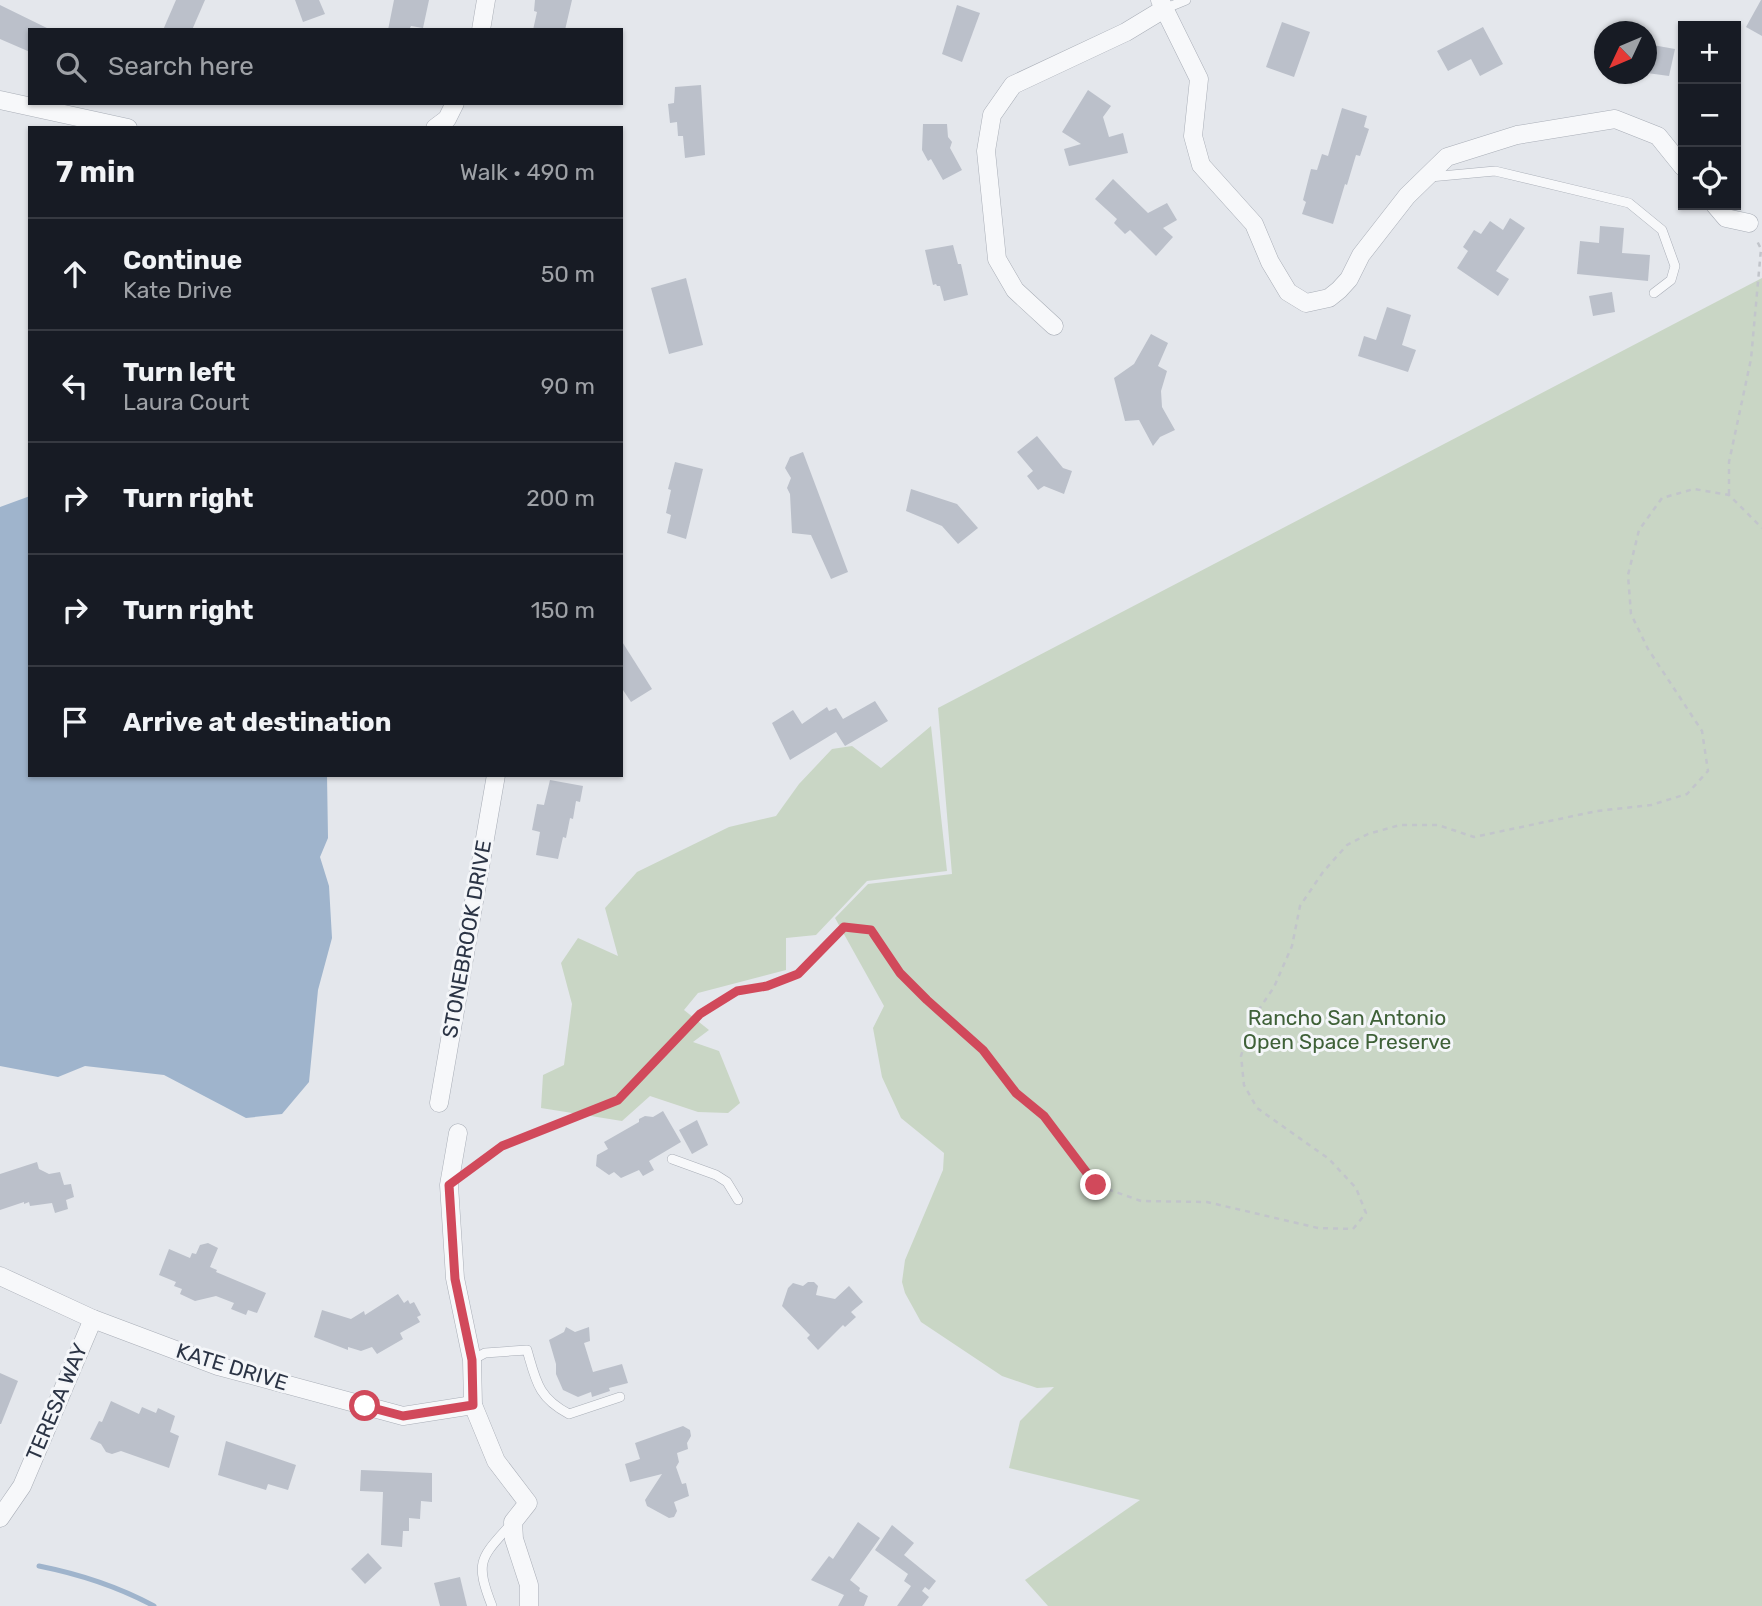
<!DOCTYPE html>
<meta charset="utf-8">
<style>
:root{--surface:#171b24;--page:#20242c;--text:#f1f3f6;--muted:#9ea1a6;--line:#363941}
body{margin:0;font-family:Rubik,sans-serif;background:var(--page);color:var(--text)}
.controls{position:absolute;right:21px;top:21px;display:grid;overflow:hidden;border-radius:0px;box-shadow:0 2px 5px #0004}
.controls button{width:63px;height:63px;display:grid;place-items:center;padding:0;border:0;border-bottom:2px solid var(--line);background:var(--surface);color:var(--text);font:35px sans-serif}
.compass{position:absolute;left:1594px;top:21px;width:63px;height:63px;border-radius:50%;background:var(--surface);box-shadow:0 2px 5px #0004;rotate:226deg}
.stop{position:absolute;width:21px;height:21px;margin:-16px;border:5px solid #d1495b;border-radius:50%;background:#fff}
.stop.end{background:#d1495b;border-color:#fff;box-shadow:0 2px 7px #0008}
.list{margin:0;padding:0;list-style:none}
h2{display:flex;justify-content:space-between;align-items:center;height:91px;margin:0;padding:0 28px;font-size:30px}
h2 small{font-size:23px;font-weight:400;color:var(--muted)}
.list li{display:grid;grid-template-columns:46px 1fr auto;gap:21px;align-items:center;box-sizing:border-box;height:112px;padding:0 28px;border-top:2px solid var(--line)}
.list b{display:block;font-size:26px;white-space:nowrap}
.list p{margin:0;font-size:23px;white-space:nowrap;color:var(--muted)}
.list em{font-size:23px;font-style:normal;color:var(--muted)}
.icon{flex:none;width:38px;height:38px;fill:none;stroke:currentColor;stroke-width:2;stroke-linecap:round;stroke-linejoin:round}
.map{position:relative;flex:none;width:1762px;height:1606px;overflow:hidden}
.search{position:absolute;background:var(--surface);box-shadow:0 2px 5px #0004;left:28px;top:28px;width:595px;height:77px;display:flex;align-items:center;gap:18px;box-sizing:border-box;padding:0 24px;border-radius:0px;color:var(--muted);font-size:26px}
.panel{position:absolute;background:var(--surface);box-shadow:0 2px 5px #0004;left:28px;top:126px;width:595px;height:651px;border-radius:0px}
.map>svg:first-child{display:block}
</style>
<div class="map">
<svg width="1762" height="1606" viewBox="0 0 1762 1606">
<rect width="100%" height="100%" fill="#e4e7ec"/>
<g fill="#c9d6c5">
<path d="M 1762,278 L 1762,1606 L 1048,1606 L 1025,1580 L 1140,1500 L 1009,1468 L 1020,1421 L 1054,1387 L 1037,1388 L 1002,1376 L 921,1322 L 905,1293 L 902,1282 L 905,1260 L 943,1170 L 944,1153 L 901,1118 L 882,1077 L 873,1028 L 884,1006 L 835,918 L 868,884 L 952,874 L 938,708 Z"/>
<path d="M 931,726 L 947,871 L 867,881 L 816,935 L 786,938 L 786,970 L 698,993 L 684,1010 L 709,1030 L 693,1042 L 719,1051 L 740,1103 L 728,1113 L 698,1112 L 650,1096 L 622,1121 L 541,1108 L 543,1075 L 564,1065 L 572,1004 L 561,963 L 578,938 L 618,956 L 605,908 L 637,872 L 729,827 L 776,816 L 799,784 L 832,749 L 852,746 L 881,768 Z"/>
</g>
<path fill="#9fb4cc" d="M 30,496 L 30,775 L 327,775 L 328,838 L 320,857 L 329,886 L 332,938 L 318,990 L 309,1082 L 282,1114 L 246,1118 L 164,1075 L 85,1066 L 58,1077 L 0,1066 L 0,507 Z"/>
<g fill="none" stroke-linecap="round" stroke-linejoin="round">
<path stroke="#9fb4cc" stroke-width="5" d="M 39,1566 C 79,1574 117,1586 154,1606"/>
</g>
<g fill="#bbc0ca">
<path d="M 176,0 L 205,0 L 192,30 L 163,30 Z"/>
<path d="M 295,0 L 319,0 L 325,14 L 303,22 Z"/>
<path d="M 394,0 L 429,0 L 423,28 L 411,26 L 409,30 L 388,30 Z"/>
<path d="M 535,0 L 572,0 L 565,30 L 533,30 L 537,12 L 534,11 Z"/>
<path d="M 1761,0 L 1762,0 L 1762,36 L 1746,27 Z"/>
<path d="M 0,5 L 51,30 L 30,30 L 30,52 L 0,39 Z"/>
<path d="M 957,5 L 980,13 L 962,62 L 942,54 Z"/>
<path d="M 1282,22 L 1310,32 L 1294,77 L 1266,67 Z"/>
<path d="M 1483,27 L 1503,64 L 1480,76 L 1471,59 L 1448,71 L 1437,51 Z"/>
<path d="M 1647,44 L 1675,49 L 1669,76 L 1647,73 Z"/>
<path d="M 701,85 L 705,155 L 685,158 L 683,136 L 678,136 L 677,122 L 670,123 L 668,104 L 674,103 L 675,87 Z"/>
<path d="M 1088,90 L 1111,106 L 1103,117 L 1109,137 L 1123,133 L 1128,153 L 1069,166 L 1064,149 L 1081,144 L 1062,132 Z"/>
<path d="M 1342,108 L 1367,116 L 1364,127 L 1369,129 L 1360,156 L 1356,155 L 1347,185 L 1345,184 L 1333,224 L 1302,214 L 1306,202 L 1303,200 L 1311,169 L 1317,170 L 1322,154 L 1328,156 Z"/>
<path d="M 923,124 L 947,124 L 948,137 L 952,142 L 950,148 L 962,170 L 943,180 L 931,159 L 928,161 L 922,150 Z"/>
<path d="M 1113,179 L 1148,213 L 1167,203 L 1177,220 L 1163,228 L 1173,237 L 1156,256 L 1130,230 L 1125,234 L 1114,223 L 1117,219 L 1095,199 Z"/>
<path d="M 1510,218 L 1525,228 L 1496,271 L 1509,279 L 1498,296 L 1457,268 L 1468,251 L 1463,247 L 1474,230 L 1481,234 L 1490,221 L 1503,230 Z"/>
<path d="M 1600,226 L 1624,228 L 1622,253 L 1650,255 L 1648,281 L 1577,274 L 1580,241 L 1599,243 Z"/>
<path d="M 953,245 L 958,264 L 961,264 L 968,295 L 944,301 L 940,286 L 937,286 L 936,284 L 933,285 L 925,250 Z"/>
<path d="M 686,278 L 703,345 L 669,354 L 651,288 Z"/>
<path d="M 1612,292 L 1615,312 L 1593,316 L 1589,296 Z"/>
<path d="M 1387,307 L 1411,315 L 1402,345 L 1416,350 L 1408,372 L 1358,356 L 1364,336 L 1376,340 Z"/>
<path d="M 1151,334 L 1168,343 L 1158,366 L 1167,371 L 1161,391 L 1162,407 L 1175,430 L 1160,437 L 1153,446 L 1139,420 L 1125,421 L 1114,378 L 1134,364 Z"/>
<path d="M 1037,436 L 1063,468 L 1072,471 L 1064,494 L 1044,486 L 1038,490 L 1027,476 L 1033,471 L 1017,452 Z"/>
<path d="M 803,452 L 848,572 L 831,579 L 811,535 L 792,533 L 790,494 L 787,488 L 791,478 L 785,468 L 790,457 Z"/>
<path d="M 675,462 L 703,469 L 686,539 L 667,533 L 671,515 L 666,513 L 671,490 L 668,489 Z"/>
<path d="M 911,489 L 957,504 L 978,528 L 958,544 L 942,526 L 906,511 Z"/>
<path d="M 621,640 L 652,689 L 631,702 L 621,687 Z"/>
<path d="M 875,701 L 888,721 L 845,746 L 836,732 L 790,760 L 772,723 L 793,710 L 802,724 L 827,707 L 829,711 L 836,708 L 843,719 Z"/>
<path d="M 550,780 L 583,786 L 580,802 L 576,801 L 573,819 L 570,818 L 566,838 L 563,837 L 558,859 L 536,855 L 540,832 L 532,830 L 537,804 L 544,805 Z"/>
<path d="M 663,1111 L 681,1142 L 649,1161 L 654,1170 L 643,1176 L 639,1170 L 621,1178 L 614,1172 L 609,1175 L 596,1166 L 597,1155 L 608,1149 L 604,1142 L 639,1122 L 639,1119 L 645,1116 L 653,1117 Z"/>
<path d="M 697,1120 L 708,1145 L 692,1154 L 679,1130 Z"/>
<path d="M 37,1162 L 39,1169 L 49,1174 L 60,1172 L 64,1185 L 71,1184 L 74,1197 L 66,1200 L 68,1209 L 55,1213 L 52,1203 L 30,1206 L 29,1202 L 24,1204 L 24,1202 L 0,1210 L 0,1174 Z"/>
<path d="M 208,1243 L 218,1248 L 210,1267 L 217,1270 L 216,1272 L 266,1293 L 257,1313 L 248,1310 L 246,1315 L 231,1309 L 234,1303 L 216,1296 L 195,1301 L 180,1294 L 182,1289 L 174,1286 L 176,1282 L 159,1275 L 169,1249 L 190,1258 L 192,1253 L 196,1254 L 200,1245 Z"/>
<path d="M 808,1282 L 814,1282 L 818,1286 L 816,1295 L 835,1299 L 849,1286 L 863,1302 L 851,1312 L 856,1317 L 845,1327 L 843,1325 L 818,1350 L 807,1338 L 810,1335 L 782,1306 L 788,1288 L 793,1283 L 803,1286 Z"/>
<path d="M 398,1294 L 404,1303 L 408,1300 L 410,1304 L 414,1302 L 421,1315 L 417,1317 L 420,1322 L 400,1333 L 403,1339 L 377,1354 L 372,1347 L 361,1351 L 348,1347 L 348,1350 L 314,1337 L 322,1310 L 351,1319 L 364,1311 L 365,1315 Z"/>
<path d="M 566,1327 L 575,1332 L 589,1327 L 590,1341 L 584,1343 L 593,1372 L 622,1364 L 628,1383 L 609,1388 L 610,1391 L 592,1397 L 591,1392 L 578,1397 L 563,1390 L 556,1374 L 556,1364 L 549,1340 L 564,1332 Z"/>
<path d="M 0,1373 L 18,1381 L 1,1424 L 0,1424 Z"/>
<path d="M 111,1401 L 139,1414 L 142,1407 L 156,1413 L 158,1408 L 175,1416 L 170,1432 L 179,1436 L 169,1468 L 121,1451 L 112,1454 L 106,1452 L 101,1444 L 90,1439 L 99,1421 L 102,1422 Z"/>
<path d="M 683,1426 L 690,1430 L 691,1436 L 687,1443 L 688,1449 L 677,1453 L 679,1462 L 676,1467 L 682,1484 L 686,1483 L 689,1496 L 674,1502 L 677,1511 L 674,1517 L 669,1518 L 647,1506 L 645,1500 L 662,1474 L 630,1482 L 625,1464 L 640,1459 L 635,1443 Z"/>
<path d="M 226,1441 L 296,1465 L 288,1490 L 268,1484 L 266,1490 L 218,1475 Z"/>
<path d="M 361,1470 L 432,1473 L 432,1502 L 421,1501 L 420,1519 L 409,1518 L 409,1531 L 403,1531 L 402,1547 L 381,1545 L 383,1492 L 360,1491 Z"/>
<path d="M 858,1522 L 880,1538 L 850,1580 L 860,1588 L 859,1591 L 868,1596 L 864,1606 L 838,1606 L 844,1595 L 811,1580 L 829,1556 L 833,1559 Z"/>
<path d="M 892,1525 L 914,1543 L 904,1555 L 936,1581 L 929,1590 L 925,1587 L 922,1591 L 929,1597 L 922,1606 L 897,1606 L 911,1586 L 904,1581 L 908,1574 L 875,1550 Z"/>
<path d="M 368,1553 L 382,1568 L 365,1584 L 351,1569 Z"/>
<path d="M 460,1577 L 467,1606 L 440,1606 L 434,1583 Z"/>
</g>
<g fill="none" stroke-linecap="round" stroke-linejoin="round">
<g stroke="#a9aeb7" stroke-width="10">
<g id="service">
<path d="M 1164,9 L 1186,0"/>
<path d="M 1430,177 L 1495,171 L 1629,203 L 1662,230 L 1675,266 L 1671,280 L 1654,293"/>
<path d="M 672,1159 L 716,1175 L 727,1182 L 738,1200"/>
<path d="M 472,1360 L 485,1353 L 527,1350 C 536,1381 538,1398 569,1414 L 620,1397"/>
<path d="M 492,1606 C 474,1560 481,1558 512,1523"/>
</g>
</g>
<g stroke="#a9aeb7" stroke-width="19">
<g id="minor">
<path d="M 1160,0 L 1199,79 L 1193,136 L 1201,165 L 1254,224 L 1270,262 L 1288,292 L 1306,303 L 1329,298 L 1339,290 L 1349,279 L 1361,255 L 1407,196 L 1447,157 L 1517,135 L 1615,119 L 1658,136 L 1683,167"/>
<path d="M 481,30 L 486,0"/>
<path d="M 0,100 L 128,128"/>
<path d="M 435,128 L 447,119 L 455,103"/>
<path d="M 1715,205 L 1726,218 L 1749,223"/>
<path d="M 1054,326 L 1015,290 L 997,259 L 986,151 L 992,115 L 1013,85 L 1126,32 L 1164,9"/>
<path d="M 439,1103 L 496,775"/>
<path d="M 458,1133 L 449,1185 L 455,1278 L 472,1360 L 473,1405 L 496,1461 L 528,1503 L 513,1522 L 514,1539 L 529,1585 L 529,1606"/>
<path d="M 0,1276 L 93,1319 L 218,1366 L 403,1416 L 473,1405"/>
<path d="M 0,1518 L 22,1486 L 93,1319"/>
</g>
</g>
<g stroke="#c2c5cb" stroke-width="2.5" stroke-dasharray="5 5" stroke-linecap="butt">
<path d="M 1729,494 L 1729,462 L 1751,359 L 1761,249 L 1756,239"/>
<path d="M 469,1171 L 502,1146 L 618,1100 L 700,1014 L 737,991 L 767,986 L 798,974 L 844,927 L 871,930 L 900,973 L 927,1001 L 983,1050 L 1016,1093 L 1044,1116 L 1096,1185 L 1141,1201 L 1207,1202 L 1318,1228 L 1353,1229 L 1366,1213 L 1356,1188 L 1329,1159 L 1257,1108 L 1244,1085 L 1241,1056 L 1252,1020 L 1274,987 L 1292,946 L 1300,906 L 1323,872 L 1347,845 L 1368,834 L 1400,825 L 1438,825 L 1474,837 L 1597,811 L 1651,805 L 1687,794 L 1708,771 L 1702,731 L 1648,649 L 1631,614 L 1628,575 L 1639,530 L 1662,498 L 1694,489 L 1729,495 L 1762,528"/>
</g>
<use href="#service" stroke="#f7f8fa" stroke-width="9"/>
<use href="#minor" stroke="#f7f8fa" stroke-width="18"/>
</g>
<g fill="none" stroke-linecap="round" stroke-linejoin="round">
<path stroke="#d1495b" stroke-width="9" d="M 365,1406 L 403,1416 L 473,1405 L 472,1360 L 455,1279 L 449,1185 L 502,1146 L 618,1100 L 700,1014 L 737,991 L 767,986 L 798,974 L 844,927 L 871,930 L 900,973 L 927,1000 L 983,1050 L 1016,1093 L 1044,1116 L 1096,1185"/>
</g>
<g text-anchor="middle" stroke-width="6" stroke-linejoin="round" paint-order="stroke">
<g font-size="21" fill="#2b3445" stroke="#f4f6f9">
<text transform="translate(467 939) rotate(-80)" y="7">STONEBROOK DRIVE</text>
<text transform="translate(232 1367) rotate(17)" y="7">KATE DRIVE</text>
<text transform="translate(57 1402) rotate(-67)" y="7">TERESA WAY</text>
</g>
<g font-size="21" fill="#3f6138" stroke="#f4f6f9">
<text x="1347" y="1025">Rancho San Antonio<tspan x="1347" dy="24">Open Space Preserve</tspan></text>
</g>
</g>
</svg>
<div class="controls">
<button>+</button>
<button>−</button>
<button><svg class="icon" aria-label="locate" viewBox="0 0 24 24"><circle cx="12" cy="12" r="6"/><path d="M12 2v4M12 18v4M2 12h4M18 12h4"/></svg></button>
</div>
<svg class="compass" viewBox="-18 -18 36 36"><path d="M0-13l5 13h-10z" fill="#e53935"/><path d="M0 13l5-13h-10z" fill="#9ea1a6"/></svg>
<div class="stop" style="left:365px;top:1406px"></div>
<div class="stop end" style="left:1096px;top:1185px"></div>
<div class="search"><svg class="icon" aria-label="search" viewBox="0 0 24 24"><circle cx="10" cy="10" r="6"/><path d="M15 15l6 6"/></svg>Search here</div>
<section class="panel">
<h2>7 min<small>Walk · 490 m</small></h2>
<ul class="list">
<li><svg class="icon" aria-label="ahead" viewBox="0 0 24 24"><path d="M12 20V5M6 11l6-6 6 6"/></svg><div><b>Continue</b><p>Kate Drive</p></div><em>50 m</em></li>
<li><svg class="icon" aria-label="left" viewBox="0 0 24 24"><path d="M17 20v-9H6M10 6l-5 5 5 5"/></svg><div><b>Turn left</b><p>Laura Court</p></div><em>90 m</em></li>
<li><svg class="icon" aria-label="right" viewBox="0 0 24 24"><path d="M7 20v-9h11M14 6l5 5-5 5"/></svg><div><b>Turn right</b></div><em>200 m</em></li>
<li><svg class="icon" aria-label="right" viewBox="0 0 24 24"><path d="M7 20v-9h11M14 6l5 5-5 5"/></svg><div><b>Turn right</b></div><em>150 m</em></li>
<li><svg class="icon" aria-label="arrive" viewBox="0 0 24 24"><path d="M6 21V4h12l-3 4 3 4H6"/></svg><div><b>Arrive at destination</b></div></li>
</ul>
</section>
</div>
